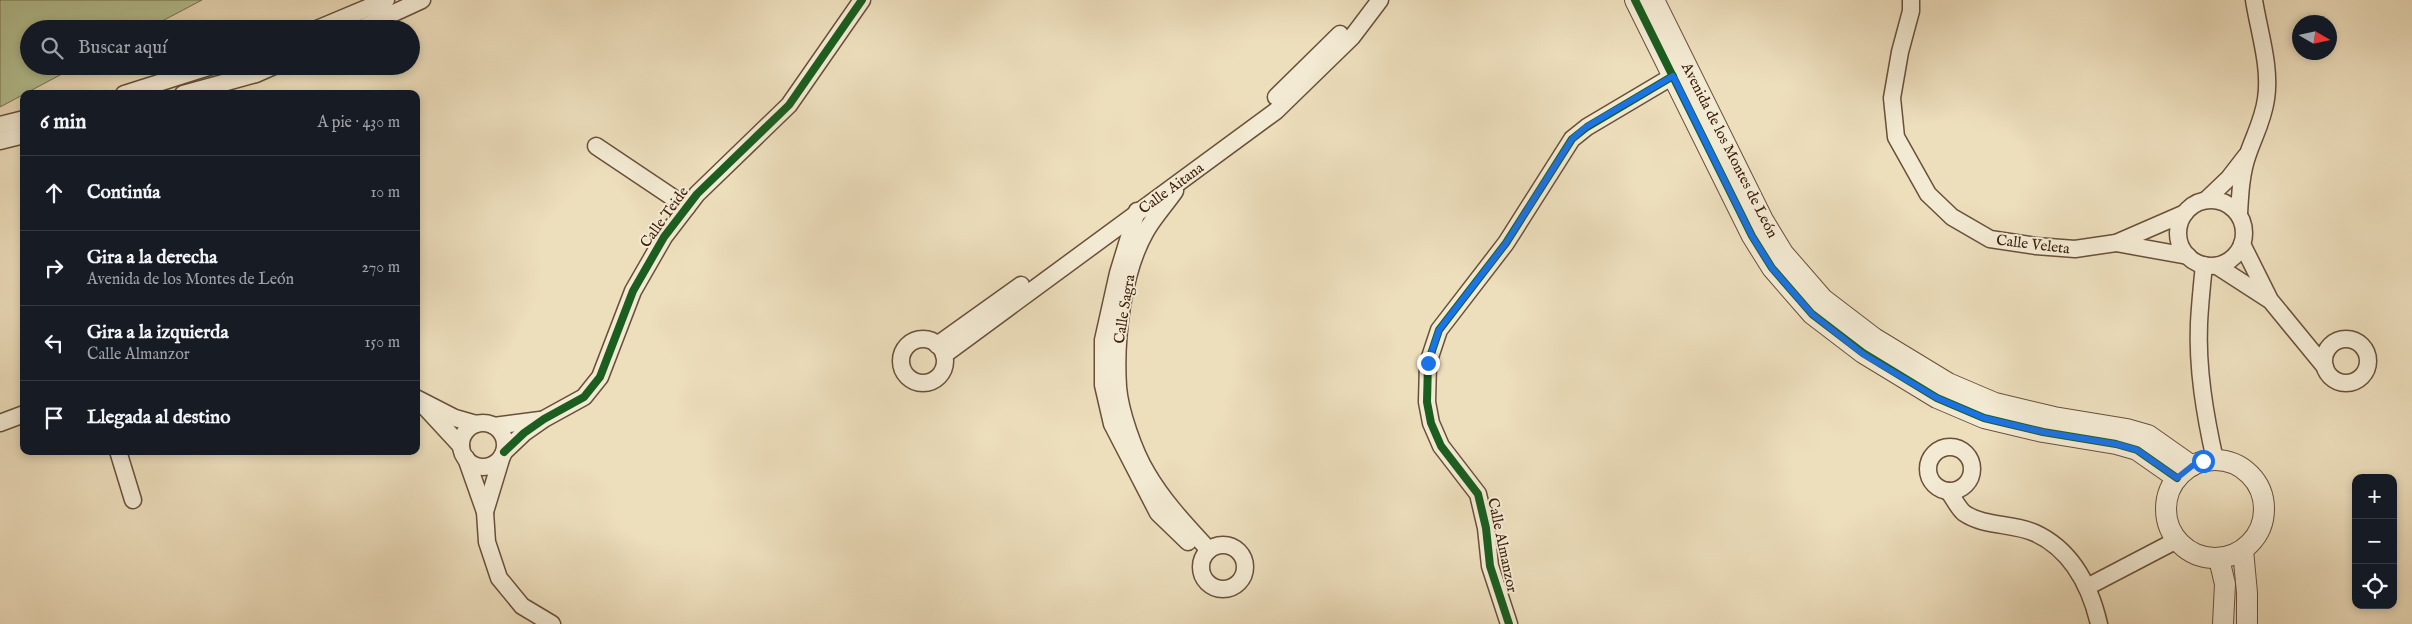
<!DOCTYPE html>
<html lang="es">
<meta charset="utf-8">
<style>
:root{--surface:#171b24;--page:#242831;--text:#f1f3f6;--muted:#9ea1a6;--line:#363941}
body{margin:0;font-family:"IM FELL English",serif;background:var(--page);color:var(--text)}
.controls{position:absolute;right:15px;bottom:15px;display:grid;overflow:hidden;border-radius:10px;box-shadow:0 2px 8px #0003}
.controls button{width:45px;height:45px;display:grid;place-items:center;padding:0;border:0;border-bottom:1px solid var(--line);background:var(--surface);color:var(--text);font:25px sans-serif}
.compass{position:absolute;left:2292px;top:15px;width:45px;height:45px;border-radius:50%;background:var(--surface);box-shadow:0 2px 8px #0003;rotate:99deg}
.stop{position:absolute;width:15px;height:15px;margin:-11px;border:4px solid #1a73e8;border-radius:50%;background:#fff}
.stop.end{background:#1a73e8;border-color:#fff;box-shadow:0 1px 5px #0008}
.list{margin:0;padding:0;list-style:none}
h2{display:flex;justify-content:space-between;align-items:center;height:65px;margin:0;padding:0 20px;font-size:21px}
h2 small{font-size:16px;font-weight:400;color:var(--muted)}
.list li{display:grid;grid-template-columns:32px 1fr auto;gap:15px;align-items:center;box-sizing:border-box;height:75px;padding:0 20px;border-top:1px solid var(--line)}
.list b{display:block;font-size:19px;white-space:nowrap}
.list p{margin:0;font-size:16px;white-space:nowrap;color:var(--muted)}
.list em{font-size:16px;font-style:normal;color:var(--muted)}
.icon{flex:none;width:28px;height:28px;fill:none;stroke:currentColor;stroke-width:2;stroke-linecap:round;stroke-linejoin:round}
.map{position:relative;flex:none;width:2412px;height:624px;overflow:hidden}
.search{position:absolute;background:var(--surface);box-shadow:0 2px 8px #0003;left:20px;top:20px;width:400px;height:55px;display:flex;align-items:center;gap:12px;box-sizing:border-box;padding:0 18px;border-radius:28px;color:var(--muted);font-size:19px}
.panel{position:absolute;background:var(--surface);box-shadow:0 2px 8px #0003;left:20px;top:90px;width:400px;height:365px;border-radius:10px}
.map>svg:first-child{display:block}
</style>
<div class="map">
<svg width="2412" height="624" viewBox="0 0 2412 624">
<rect width="100%" height="100%" fill="#eddebc"/>
<filter id="stains"><feTurbulence type="fractalNoise" baseFrequency=".004" numOctaves="4"/><feColorMatrix values="0 0 0 0 .2 0 0 0 0 .09 0 0 0 0 .02 0 0 0 .5 -.17"/></filter>
<radialGradient id="worn" r=".72"><stop offset=".6" stop-color="#630" stop-opacity="0"/><stop offset="1" stop-color="#630" stop-opacity=".3"/></radialGradient>
<path fill="#b5c293" stroke="#797150" d="M 0,0 L 202,0 L 147,29 L 29,29 L 29,66 L 77,66 L 0,107 Z"/>
<g fill="none" stroke-linecap="round" stroke-linejoin="round">
<g stroke="#69503a" stroke-width="19">
<g id="minor">
<path d="M 1911,0 L 1911,11 L 1900,52 L 1892,98 L 1896,137 L 1928,194 L 1952,217 L 1990,239 L 2036,246 L 2075,249 L 2116,243 L 2185,213"/>
<path d="M 317,29 L 386,0"/>
<path d="M 359,29 L 422,0"/>
<path d="M 124,94 L 212,66"/>
<path d="M 183,94 L 256,74 L 274,66"/>
<path d="M 1276,97 L 1340,34"/>
<path d="M 0,125 L 24,119"/>
<path d="M 0,141 L 24,135"/>
<path d="M 596,146 L 687,207"/>
<path d="M 1175,191 C 1166,204 1154,217 1146,231 C 1122,273 1115,339 1118,387 C 1120,411 1134,452 1147,473 C 1164,502 1186,525 1209,550"/>
<path d="M 2206,200 L 2229,178 L 2246,156"/>
<circle cx="2211" cy="233" r="33"/>
<path d="M 1137,211 L 1118,273 L 1103,340 L 1103,385 L 1112,424 L 1158,513 L 1188,542"/>
<path d="M 2239,214 C 2240,195 2241,173 2248,154 C 2255,134 2263,120 2266,99 C 2271,67 2259,32 2254,0"/>
<path d="M 2116,243 L 2188,256"/>
<path d="M 2242,244 L 2270,300 L 2325,367"/>
<path d="M 2204,265 C 2202,284 2200,304 2199,323 C 2197,369 2205,415 2215,460"/>
<path d="M 2217,266 L 2268,299"/>
<circle cx="2346" cy="361" r="22"/>
<circle cx="923" cy="361" r="22"/>
<path d="M 937,345 L 1021,285"/>
<path d="M 944,355 L 1276,111 L 1352,37 L 1380,0"/>
<path d="M 416,398 L 455,418 L 476,424"/>
<path d="M 425,407 L 461,446"/>
<path d="M 0,423 L 24,414"/>
<circle cx="483" cy="445" r="22"/>
<path d="M 494,426 L 540,420"/>
<circle cx="1950" cy="469" r="22"/>
<path d="M 118,451 L 133,500"/>
<path d="M 504,452 L 524,433 L 544,419 L 584,397 L 600,377 L 633,291 L 664,237 L 697,194 L 789,105 L 862,0"/>
<path d="M 466,458 L 485,512 L 487,542 L 499,578 L 522,606 L 552,624"/>
<path d="M 1948,491 C 1953,497 1958,508 1964,513 C 1984,527 2013,523 2035,533 C 2072,550 2090,586 2099,624"/>
<path d="M 485,512 L 502,456"/>
<circle cx="1223" cy="567" r="22"/>
<path d="M 2087,587 L 2177,540"/>
<path d="M 1509,624 L 1490,566 L 1486,528 L 1478,494 L 1441,446 L 1431,423 L 1427,402 L 1428,363 L 1439,330 L 1506,243 L 1572,139 L 1587,127 L 1673,76"/>
</g>
</g>
<g stroke="#69503a" stroke-width="22">
<g id="tertiary">
<path d="M 1635,0 L 1752,236 L 1772,268 L 1812,314 L 1863,353 L 1937,398 L 1984,418 L 2043,432 L 2116,444 L 2137,450 L 2177,478"/>
<path d="M 1654,0 L 1763,220 L 1783,253 L 1823,299 L 1874,338 L 1948,383 L 1995,403 L 2054,417 L 2127,429 L 2148,435 L 2192,466"/>
<circle cx="2215" cy="509" r="49"/>
<path d="M 2243,550 L 2247,593 L 2247,624"/>
<path d="M 2219,559 L 2225,584 L 2223,624"/>
</g>
</g>
<use href="#minor" stroke="#f3ead3" stroke-width="16"/>
<use href="#tertiary" stroke="#f3ead3" stroke-width="20"/>
<g stroke="#f3ead3" stroke-width="11">
<g id="cycleway">
<path d="M 1635,0 L 1752,236 L 1772,268 L 1812,314 L 1863,353 L 1937,398 L 1984,418 L 2043,432 L 2116,444 L 2137,450 L 2177,478"/>
<path d="M 504,452 L 524,433 L 544,419 L 584,397 L 600,377 L 633,291 L 664,237 L 697,194 L 789,105 L 862,0"/>
<path d="M 1509,624 L 1490,566 L 1486,528 L 1478,494 L 1441,446 L 1431,423 L 1427,402 L 1428,363 L 1439,330 L 1506,243 L 1572,139 L 1587,127 L 1673,76"/>
</g>
</g>
<use href="#cycleway" stroke="#1b5e20" stroke-width="8"/>
</g>
<g fill="none" stroke-linecap="round" stroke-linejoin="round">
<path stroke="#1a73e8" stroke-width="6" d="M 1428,363 L 1439,330 L 1506,243 L 1572,139 L 1586,127 L 1673,76 L 1752,236 L 1772,268 L 1812,314 L 1863,354 L 1937,398 L 1984,418 L 2043,432 L 2116,444 L 2137,450 L 2177,478 L 2192,466 L 2203,461"/>
</g>
<g text-anchor="middle" stroke-width="4" stroke-linejoin="round" paint-order="stroke">
<g font-size="15" fill="#3d200e" stroke="#f3ead3">
<text transform="translate(1730 150) rotate(63)" y="5">Avenida de los Montes de León</text>
<text transform="translate(1171 188) rotate(-36)" y="5">Calle Aitana</text>
<text transform="translate(664 217) rotate(-54)" y="5">Calle Teide</text>
<text transform="translate(2033 244) rotate(7)" y="5">Calle Veleta</text>
<text transform="translate(1124 309) rotate(-81)" y="5">Calle Sagra</text>
<text transform="translate(1503 545) rotate(78)" y="5">Calle Almanzor</text>
</g>
</g>
<rect width="100%" height="100%" filter="url(#stains)"/>
<rect width="100%" height="100%" fill="url(#worn)"/>
</svg>
<div class="controls">
<button>+</button>
<button>−</button>
<button><svg class="icon" aria-label="locate" viewBox="0 0 24 24"><circle cx="12" cy="12" r="6"/><path d="M12 2v4M12 18v4M2 12h4M18 12h4"/></svg></button>
</div>
<svg class="compass" viewBox="-18 -18 36 36"><path d="M0-13l5 13h-10z" fill="#e53935"/><path d="M0 13l5-13h-10z" fill="#9ea1a6"/></svg>
<div class="stop" style="left:2203px;top:461px"></div>
<div class="stop end" style="left:1428px;top:363px"></div>
<div class="search"><svg class="icon" aria-label="search" viewBox="0 0 24 24"><circle cx="10" cy="10" r="6"/><path d="M15 15l6 6"/></svg>Buscar aquí</div>
<section class="panel">
<h2>6 min<small>A pie · 430 m</small></h2>
<ul class="list">
<li><svg class="icon" aria-label="ahead" viewBox="0 0 24 24"><path d="M12 20V5M6 11l6-6 6 6"/></svg><div><b>Continúa</b></div><em>10 m</em></li>
<li><svg class="icon" aria-label="right" viewBox="0 0 24 24"><path d="M7 20v-9h11M14 6l5 5-5 5"/></svg><div><b>Gira a la derecha</b><p>Avenida de los Montes de León</p></div><em>270 m</em></li>
<li><svg class="icon" aria-label="left" viewBox="0 0 24 24"><path d="M17 20v-9H6M10 6l-5 5 5 5"/></svg><div><b>Gira a la izquierda</b><p>Calle Almanzor</p></div><em>150 m</em></li>
<li><svg class="icon" aria-label="arrive" viewBox="0 0 24 24"><path d="M6 21V4h12l-3 4 3 4H6"/></svg><div><b>Llegada al destino</b></div></li>
</ul>
</section>
</div>
